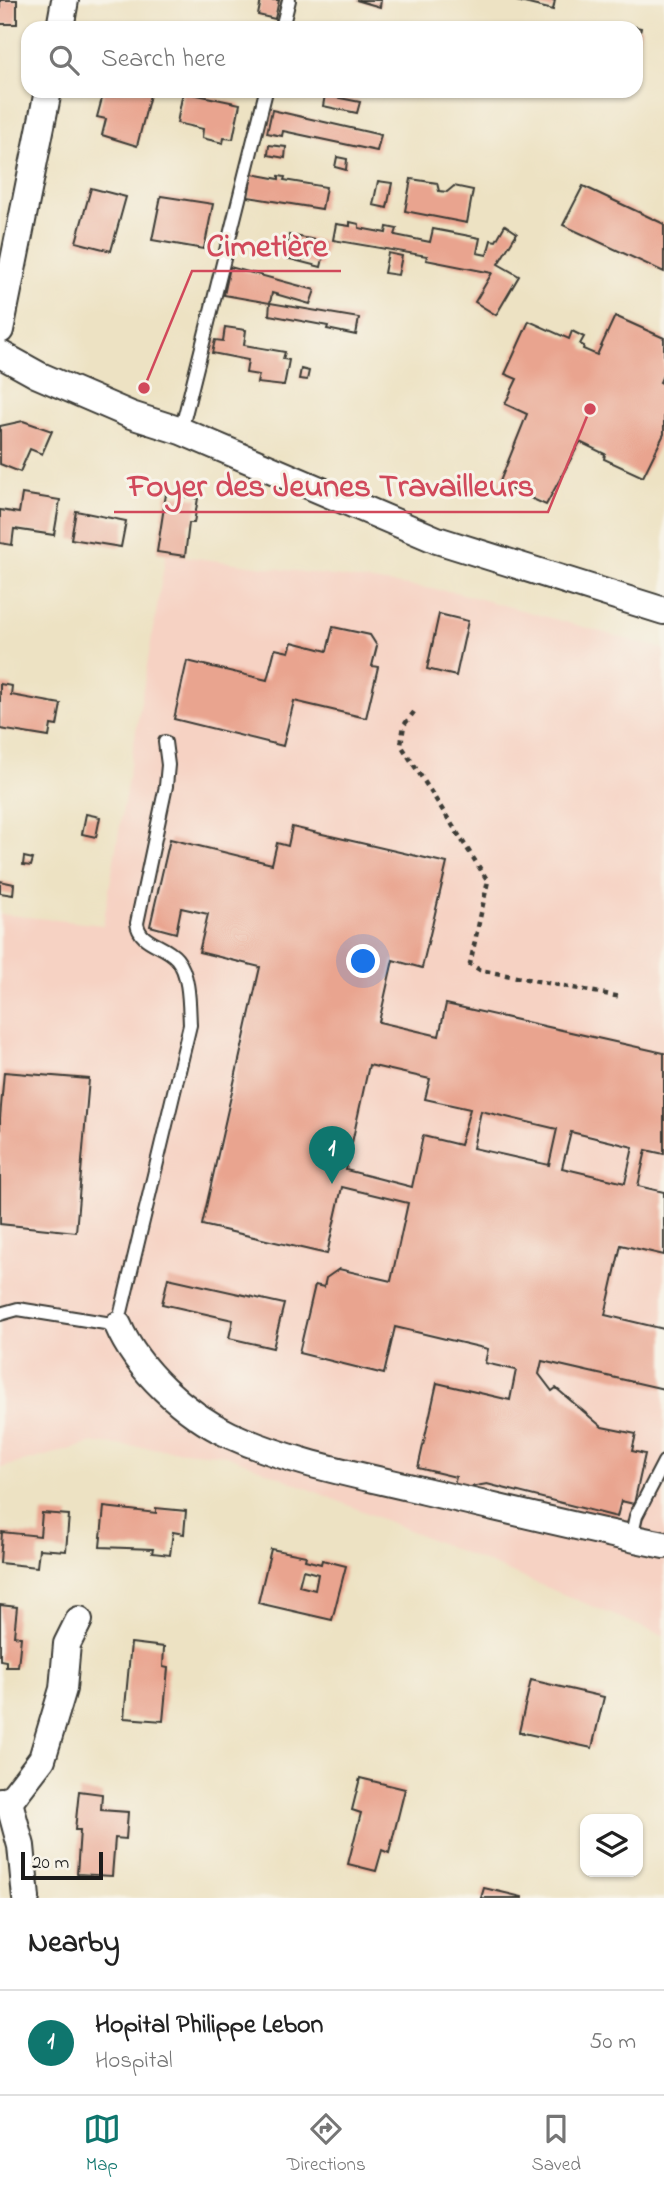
<!DOCTYPE html>
<meta charset="utf-8">
<style>
:root{--surface:#fff;--page:#f2f2f2;--text:#222;--muted:#767676;--line:#e0e0e0;--accent:#0f766e}
body{margin:0;font-family:"Indie Flower",sans-serif;background:var(--page);color:var(--text)}
.controls{position:absolute;right:21px;bottom:21px;display:grid;overflow:hidden;border-radius:14px;box-shadow:0 2px 5px #0004}
.controls button{width:63px;height:63px;display:grid;place-items:center;padding:0;border:0;border-bottom:2px solid var(--line);background:var(--surface);color:var(--text);font:35px sans-serif}
.scale{position:absolute;left:21px;bottom:18px;width:82px;box-sizing:border-box;padding-left:7px;border:4px solid #1c1c1c;border-top:0;font-size:19px;line-height:24px;white-space:nowrap;color:#1c1c1c;-webkit-text-stroke:5px #f7f3e8;paint-order:stroke}
.you{position:absolute;left:364px;top:962px;width:24px;height:24px;margin:-18px;border:5px solid #fff;border-radius:50%;background:#1a73e8;box-shadow:0 0 0 10px #1a73e833}
.badge{display:grid;place-items:center;width:46px;height:46px;border-radius:50%;background:var(--accent);color:#fff;font-size:23px;font-weight:700}
.pin{position:absolute;translate:-50% -58px;filter:drop-shadow(0 2px 4px #0008)}
.pin::after{content:'';position:absolute;top:37px;width:24px;height:21px;background:inherit;clip-path:polygon(0 0,100% 0,50% 100%)}
.list{margin:0;padding:0;list-style:none}
h2{display:flex;justify-content:space-between;align-items:center;height:91px;margin:0;padding:0 28px;font-size:30px}
h2 small{font-size:23px;font-weight:400;color:var(--muted)}
.list li{display:grid;grid-template-columns:46px 1fr auto;gap:21px;align-items:center;box-sizing:border-box;height:105px;padding:0 28px;border-top:2px solid var(--line)}
.list b{display:block;font-size:26px;white-space:nowrap}
.list p{margin:0;font-size:23px;white-space:nowrap;color:var(--muted)}
.list em{font-size:23px;font-style:normal;color:var(--muted)}
.icon{flex:none;width:38px;height:38px;fill:none;stroke:currentColor;stroke-width:2;stroke-linecap:round;stroke-linejoin:round}
.map{position:relative;flex:none;width:664px;height:1898px;overflow:hidden}
.search{position:absolute;background:var(--surface);box-shadow:0 2px 5px #0004;left:21px;right:21px;top:21px;height:77px;display:flex;align-items:center;gap:18px;box-sizing:border-box;padding:0 24px;border-radius:21px;color:var(--muted);font-size:26px}
.sheet{height:196px;background:var(--surface)}
nav{display:flex;justify-content:space-around;align-items:center;box-sizing:border-box;height:98px;border-top:2px solid var(--line);background:var(--surface);font-size:19px;color:var(--muted)}
nav a{display:grid;justify-items:center;gap:4px}
nav .on{color:var(--accent)}
.map>svg:first-child{display:block}
</style>
<div class="map">
<svg width="664" height="1898" viewBox="0 0 664 1898">
<rect width="100%" height="100%" fill="#f7f3e8"/>
<filter id="ink" filterUnits="userSpaceOnUse"><feTurbulence type="fractalNoise" baseFrequency=".0143" numOctaves="2"/><feDisplacementMap in="SourceGraphic" scale="14" xChannelSelector="R" yChannelSelector="G"/><feConvolveMatrix kernelMatrix="1 2 1 2 8 2 1 2 1" color-interpolation-filters="sRGB"/></filter>
<filter id="wash" filterUnits="userSpaceOnUse"><feTurbulence type="fractalNoise" baseFrequency=".00686" numOctaves="4" result="noise"/><feDisplacementMap in="SourceGraphic" scale="28" xChannelSelector="R" yChannelSelector="G"/><feGaussianBlur stdDeviation="1.57" result="paint"/><feColorMatrix in="noise" values="0 0 0 0 0 0 0 0 0 0 0 0 0 0 0 0 0 1.4 0 .05"/><feComposite in="paint" operator="in"/></filter>
<g filter="url(#wash)">
<rect width="100%" height="100%" fill="#ede2c3"/>
<path fill="#f6d2c3" d="M 166,554 L 455,592 L 664,649 L 664,1636 L 227,1455 L 94,1443 L 0,1468 L 0,914 L 103,925 Z"/>
<g id="blocks">
<g fill="#e9a48f" fill-rule="evenodd">
<rect x="0" y="0" width="17" height="24"/>
<path d="M 261,0 L 279,0 L 275,19 L 258,15 Z"/>
<path d="M 356,0 L 381,0 L 380,7 Z"/>
<path d="M 512,0 L 555,0 L 553,10 Z"/>
<path d="M 618,24 L 634,27 L 634,28 L 618,28 Z"/>
<path d="M 636,27 L 641,28 L 637,47 L 636,47 Z"/>
<path d="M 104,91 L 151,91 L 137,146 L 102,135 L 106,119 L 97,117 Z"/>
<path d="M 183,92 L 240,104 L 233,139 L 224,138 L 223,143 L 202,138 L 203,129 L 177,123 Z"/>
<path d="M 325,95 L 360,102 L 357,113 L 323,106 Z"/>
<path d="M 272,110 L 381,135 L 377,151 L 283,131 L 282,136 L 267,133 Z"/>
<path d="M 269,145 L 286,147 L 285,158 L 268,155 Z"/>
<path d="M 337,157 L 347,159 L 346,170 L 335,167 Z"/>
<path d="M 252,174 L 279,179 L 279,176 L 285,177 L 284,180 L 326,187 L 322,209 L 248,197 Z"/>
<path d="M 411,179 L 437,183 L 439,191 L 447,192 L 454,186 L 473,190 L 467,223 L 405,211 Z"/>
<path d="M 378,181 L 392,183 L 387,208 L 373,205 Z"/>
<path d="M 583,186 L 664,224 L 664,272 L 563,225 Z"/>
<path d="M 91,188 L 126,197 L 111,251 L 76,242 Z"/>
<path d="M 161,196 L 213,204 L 204,249 L 152,240 Z"/>
<path d="M 350,222 L 359,224 L 359,228 L 386,233 L 387,227 L 397,229 L 395,235 L 430,242 L 433,229 L 480,238 L 477,253 L 487,255 L 491,240 L 496,241 L 505,225 L 517,233 L 498,264 L 519,276 L 496,315 L 475,302 L 492,273 L 426,260 L 427,256 L 333,240 L 336,224 L 350,226 Z"/>
<path d="M 289,235 L 327,242 L 321,267 L 286,258 Z"/>
<path d="M 388,253 L 402,256 L 398,275 L 384,273 Z"/>
<path d="M 230,267 L 315,290 L 310,304 L 272,293 L 270,303 L 359,318 L 356,335 L 327,329 L 328,326 L 269,315 L 270,303 L 224,295 Z"/>
<path d="M 615,316 L 664,338 L 664,373 L 660,382 L 664,384 L 664,434 L 643,477 L 604,459 L 605,454 L 580,442 L 546,505 L 499,484 L 527,414 L 505,404 L 517,379 L 505,374 L 529,321 L 569,339 L 572,331 L 584,337 L 580,344 L 584,346 L 583,349 L 597,355 Z"/>
<path d="M 225,327 L 246,330 L 244,345 L 285,352 L 283,359 L 289,360 L 284,386 L 257,383 L 259,375 L 246,373 L 248,360 L 212,353 L 215,340 L 223,341 Z"/>
<path d="M 301,369 L 309,371 L 307,380 L 299,379 Z"/>
<path d="M 23,421 L 52,431 L 42,454 L 30,449 L 20,472 L 0,464 L 0,426 Z"/>
<path d="M 22,494 L 60,500 L 54,535 L 14,529 L 12,545 L 0,543 L 0,510 L 19,513 Z"/>
<path d="M 166,494 L 198,498 L 194,523 L 189,523 L 185,556 L 157,552 Z"/>
<path d="M 76,511 L 126,521 L 121,547 L 71,539 Z"/>
<path d="M 439,614 L 468,621 L 456,676 L 427,669 Z"/>
<path d="M 333,627 L 370,635 L 377,646 L 372,666 L 378,667 L 366,718 L 294,701 L 283,746 L 174,719 L 187,661 L 267,680 L 275,649 L 289,652 L 292,642 L 327,651 Z"/>
<path d="M 0,684 L 12,686 L 11,695 L 61,704 L 57,726 L 51,725 L 49,737 L 0,729 Z"/>
<path d="M 86,814 L 100,817 L 96,837 L 82,834 Z"/>
<path d="M 292,827 L 447,863 L 422,968 L 393,960 L 379,1022 L 439,1036 L 446,1004 L 664,1053 L 664,1154 L 646,1150 L 638,1186 L 664,1192 L 664,1255 L 621,1245 L 605,1315 L 664,1329 L 664,1389 L 542,1361 L 539,1374 L 552,1391 L 556,1388 L 602,1427 L 636,1434 L 632,1451 L 645,1454 L 634,1504 L 621,1501 L 617,1517 L 487,1484 L 453,1490 L 456,1477 L 418,1468 L 437,1383 L 510,1400 L 516,1370 L 485,1363 L 488,1349 L 395,1327 L 384,1374 L 299,1353 L 315,1285 L 324,1287 L 326,1278 L 339,1269 L 391,1281 L 408,1203 L 342,1187 L 327,1254 L 202,1225 L 260,967 L 199,952 L 208,914 L 181,908 L 176,933 L 150,926 L 170,839 L 272,864 L 277,843 L 288,846 ZM 369,1065 L 430,1079 L 425,1099 L 470,1109 L 460,1145 L 423,1136 L 412,1187 L 346,1170 ZM 481,1111 L 557,1129 L 549,1165 L 473,1148 ZM 571,1132 L 633,1147 L 625,1183 L 562,1168 Z"/>
<path d="M 24,857 L 33,859 L 31,866 L 23,865 Z"/>
<path d="M 0,881 L 14,884 L 13,895 L 0,893 Z"/>
<path d="M 4,1072 L 89,1079 L 76,1232 L 0,1224 L 0,1118 Z"/>
<path d="M 168,1278 L 284,1304 L 273,1348 L 229,1338 L 233,1320 L 162,1304 Z"/>
<path d="M 104,1507 L 156,1513 L 156,1508 L 186,1511 L 184,1534 L 173,1532 L 170,1555 L 152,1553 L 153,1549 L 100,1547 Z"/>
<path d="M 42,1513 L 69,1515 L 66,1551 L 39,1549 L 37,1567 L 0,1563 L 2,1532 L 40,1536 Z"/>
<path d="M 271,1549 L 306,1556 L 305,1560 L 321,1564 L 322,1560 L 346,1566 L 332,1620 L 258,1603 ZM 303,1570 L 318,1574 L 315,1590 L 299,1586 Z"/>
<path d="M 0,1605 L 17,1607 L 14,1636 L 21,1637 L 18,1667 L 6,1667 L 6,1661 L 0,1660 Z"/>
<path d="M 131,1643 L 164,1647 L 163,1667 L 168,1668 L 163,1721 L 124,1718 Z"/>
<path d="M 531,1680 L 604,1697 L 592,1748 L 519,1732 Z"/>
<path d="M 360,1778 L 405,1789 L 389,1853 L 382,1850 L 376,1871 L 348,1864 L 361,1813 L 352,1810 Z"/>
<path d="M 79,1791 L 102,1794 L 101,1810 L 128,1812 L 126,1839 L 115,1838 L 112,1876 L 77,1874 L 80,1830 L 75,1830 Z"/>
<path d="M 484,1888 L 522,1897 L 522,1898 L 481,1898 Z"/>
</g>
</g>
</g>
<g filter="url(#ink)">
<use href="#blocks" fill-opacity="0" stroke="#3b3a35" stroke-width="2"/>
<g fill="none" stroke-linecap="round" stroke-linejoin="round">
<g stroke="#3b3a35" stroke-width="16">
<g id="lane">
<path d="M 282,28 L 289,0"/>
<path d="M 181,431 L 266,91"/>
<path d="M 0,1314 L 18,1309 L 118,1325 L 190,1025 C 189,1005 190,975 177,959 C 165,944 139,944 137,923 L 166,786 L 168,765 L 165,742"/>
<path d="M 631,1538 L 636,1516 L 664,1462"/>
</g>
</g>
<g stroke="#3b3a35" stroke-width="30">
<g id="street">
<path d="M 60,28 L 65,0"/>
<path d="M 0,330 L 48,91"/>
<path d="M 0,354 L 38,375 L 131,415 L 181,431 L 437,540 L 664,611"/>
<path d="M 118,1325 C 137,1370 185,1414 230,1435 C 291,1463 359,1475 425,1491 C 504,1509 584,1529 664,1545"/>
<path d="M 0,1801 L 9,1802 L 42,1759 L 63,1689 L 67,1644 L 79,1620"/>
<path d="M 9,1802 L 21,1846 L 26,1898"/>
</g>
</g>
<path stroke="#3b3a35" stroke-width="4.5" stroke-dasharray="5 5" stroke-linecap="butt" d="M 414,712 L 404,725 L 401,745 L 488,881 L 470,964 L 480,970 L 621,997"/>
<use href="#lane" stroke="#fff" stroke-width="12"/>
<use href="#street" stroke="#fff" stroke-width="26"/>
</g>
</g>
<path fill="none" stroke="#d1495b" stroke-width="2.5" d="M144 388L192 271H341M590 409L548 512H114"/>
<g fill="#d1495b" stroke="#f7f3e8" stroke-width="2.5">
<circle cx="144" cy="388" r="7"/>
<circle cx="590" cy="409" r="7"/>
</g>
<g font-size="33" text-anchor="middle" font-weight="bold" fill="#d1495b" stroke="#f7f3e8" stroke-width="6" stroke-linejoin="round" paint-order="stroke">
<text x="267" y="256">Cimetière</text>
<text x="331" y="496">Foyer des Jeunes Travailleurs</text>
</g>
</svg>
<div class="controls">
<button><svg class="icon" aria-label="layers" viewBox="0 0 24 24"><path d="M12 4l9 5-9 5-9-5zM3 14l9 5 9-5"/></svg></button>
</div>
<div class="scale">20 m</div>
<div class="you"></div>
<div class="pin badge" style="left:332px;top:1184px">1</div>
<div class="search"><svg class="icon" aria-label="search" viewBox="0 0 24 24"><circle cx="10" cy="10" r="6"/><path d="M15 15l6 6"/></svg>Search here</div>
</div>
<section class="sheet">
<h2>Nearby<small></small></h2>
<ul class="list">
<li><span class="badge">1</span><div><b>Hopital Philippe Lebon</b><p>Hospital</p></div><em>50 m</em></li>
</ul>
</section>
<nav>
<a class="on"><svg class="icon" aria-label="map" viewBox="0 0 24 24"><path d="M3 6l6-2 6 2 6-2v14l-6 2-6-2-6 2zM9 4v14M15 6v14"/></svg>Map</a>
<a><svg class="icon" aria-label="directions" viewBox="0 0 24 24"><path d="M12 3l9 9-9 9-9-9zM9 14v-3h6M13 9l2 2-2 2"/></svg>Directions</a>
<a><svg class="icon" aria-label="saved" viewBox="0 0 24 24"><path d="M7 4h10v16l-5-4-5 4z"/></svg>Saved</a>
</nav>
